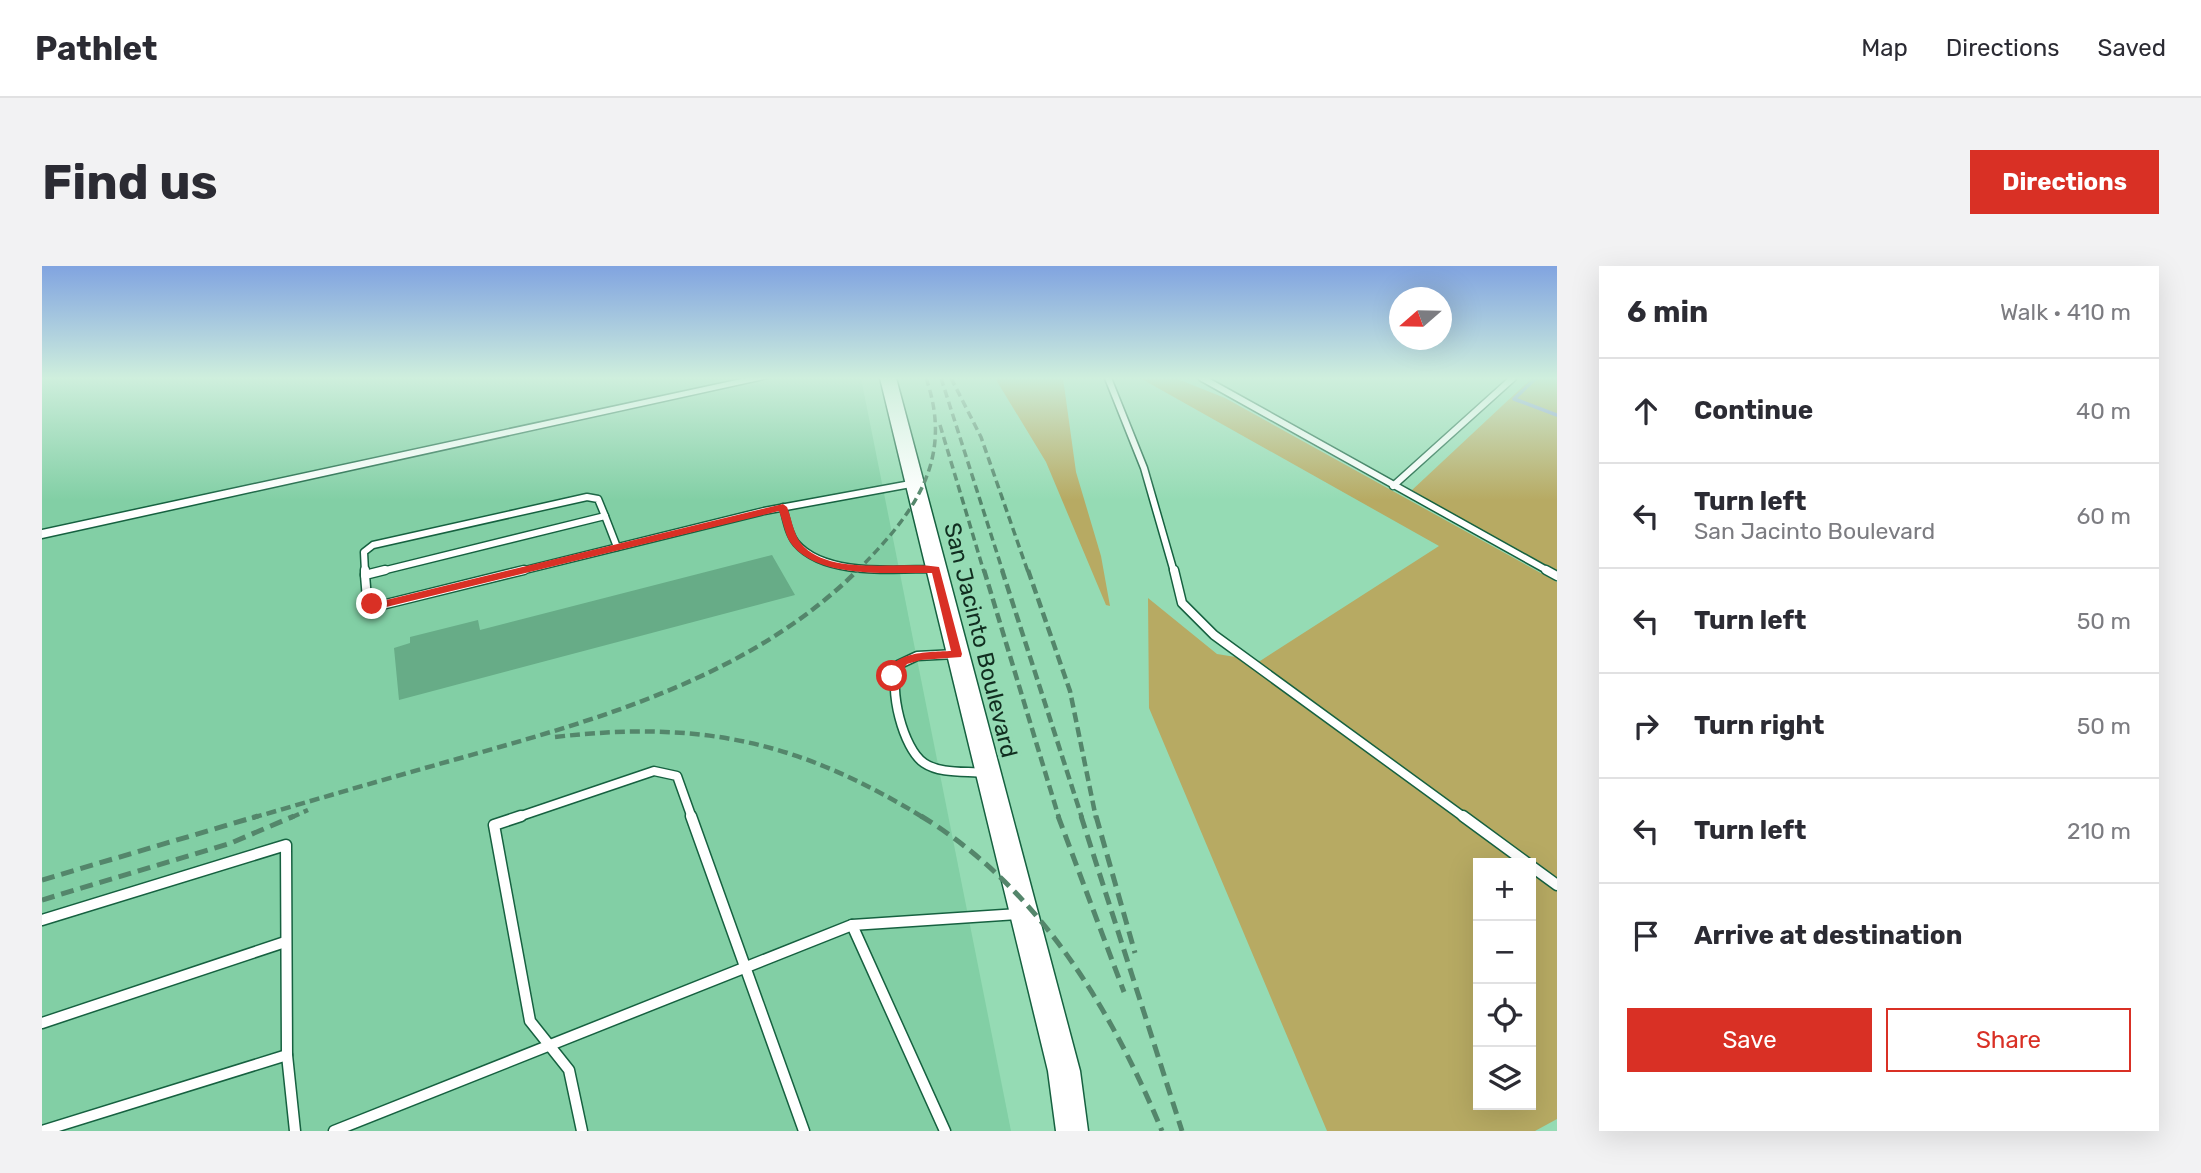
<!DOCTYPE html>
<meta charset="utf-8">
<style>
:root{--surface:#fff;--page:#f2f2f3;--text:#2b2b33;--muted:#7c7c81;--line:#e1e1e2;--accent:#d93025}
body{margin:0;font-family:Rubik,sans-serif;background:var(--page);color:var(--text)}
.controls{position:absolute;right:21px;bottom:21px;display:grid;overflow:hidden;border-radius:0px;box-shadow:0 7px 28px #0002}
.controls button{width:63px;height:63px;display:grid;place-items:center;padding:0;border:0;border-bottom:2px solid var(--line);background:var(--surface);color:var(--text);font:35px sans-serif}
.compass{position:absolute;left:1347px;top:21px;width:63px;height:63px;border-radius:50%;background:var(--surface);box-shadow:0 7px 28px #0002;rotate:250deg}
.stop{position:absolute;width:21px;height:21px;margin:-16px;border:5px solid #d93025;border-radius:50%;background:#fff}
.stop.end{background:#d93025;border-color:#fff;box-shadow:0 2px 7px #0008}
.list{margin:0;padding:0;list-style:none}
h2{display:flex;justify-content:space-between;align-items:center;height:91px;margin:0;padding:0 28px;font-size:30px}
h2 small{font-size:23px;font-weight:400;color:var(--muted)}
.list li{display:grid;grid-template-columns:46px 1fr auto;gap:21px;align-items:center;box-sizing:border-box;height:105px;padding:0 28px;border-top:2px solid var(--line)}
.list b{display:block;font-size:26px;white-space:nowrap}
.list p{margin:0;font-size:23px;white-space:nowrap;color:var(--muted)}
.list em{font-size:23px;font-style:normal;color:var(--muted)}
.actions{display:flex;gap:14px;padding:21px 28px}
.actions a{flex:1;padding:16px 0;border:2px solid var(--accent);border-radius:0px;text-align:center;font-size:24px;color:var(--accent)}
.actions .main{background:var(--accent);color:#fff}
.icon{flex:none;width:38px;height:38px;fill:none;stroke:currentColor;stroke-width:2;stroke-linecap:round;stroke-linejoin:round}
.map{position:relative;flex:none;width:1515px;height:865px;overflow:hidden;border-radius:0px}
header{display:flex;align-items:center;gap:42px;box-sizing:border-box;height:98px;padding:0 35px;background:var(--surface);border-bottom:2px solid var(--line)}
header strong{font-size:33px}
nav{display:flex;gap:38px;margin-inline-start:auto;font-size:24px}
.intro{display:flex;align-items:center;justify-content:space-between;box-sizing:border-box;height:168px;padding:0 42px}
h1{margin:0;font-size:49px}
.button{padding:18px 32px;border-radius:0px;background:var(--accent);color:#fff;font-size:24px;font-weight:700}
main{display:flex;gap:42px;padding:0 42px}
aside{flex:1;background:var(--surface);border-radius:0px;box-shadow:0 7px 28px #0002}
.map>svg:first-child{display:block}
</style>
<header>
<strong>Pathlet</strong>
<nav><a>Map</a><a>Directions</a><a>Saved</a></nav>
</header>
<div class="intro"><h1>Find us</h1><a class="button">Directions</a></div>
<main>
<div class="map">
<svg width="1515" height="865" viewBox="0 0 1515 865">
<rect width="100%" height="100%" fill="#95dbb4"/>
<path fill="#82cfa5" d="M 0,112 L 819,112 L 969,865 L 0,865 Z"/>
<g fill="#b7aa63" fill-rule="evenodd">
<path d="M 953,112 L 1021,112 L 1034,206 L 1059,290 L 1068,340 L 1064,339 L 1004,196 Z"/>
<path d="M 1098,112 L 1133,112 L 1183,132 L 1515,316 L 1515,853 L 1493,865 L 1285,865 L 1107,442 L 1106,332 L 1175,388 L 1218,395 L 1397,280 ZM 1436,597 L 1489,597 L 1489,839 L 1436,839 Z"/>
<path d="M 1490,112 L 1515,112 L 1515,305 L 1369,225 Z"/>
</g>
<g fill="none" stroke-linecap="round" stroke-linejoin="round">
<path stroke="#878dd5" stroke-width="3.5" d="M 1494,112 L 1472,133 L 1515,149"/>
</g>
<path fill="#67ac87" d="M 730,289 L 753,329 L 357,434 L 352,382 L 368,377 L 368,371 L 436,354 L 438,364 Z"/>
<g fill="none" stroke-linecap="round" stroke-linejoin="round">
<g stroke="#166140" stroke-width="9">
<g id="service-far2">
<path d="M 1066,112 L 1102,202 L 1132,306"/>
<path d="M 1160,112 L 1508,306"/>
<path d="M 1351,220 L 1471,112"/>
<path d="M 741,241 C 744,252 746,267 754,277 C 783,311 853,303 894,303"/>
<path d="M 323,306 L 322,286 L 331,279 L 545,231 L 556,233 L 563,250"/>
<path d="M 336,306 L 563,250 L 575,281"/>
<path d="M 475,306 L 722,245 L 874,217"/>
</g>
</g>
<g stroke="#166140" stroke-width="11">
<g id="service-far1">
<path d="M 323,304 L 323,309"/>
<path d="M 343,304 L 323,309 L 325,333 L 336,340 L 482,304"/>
<path d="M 1132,304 L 1140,337 L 1172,369 L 1423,552"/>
<path d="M 1504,304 L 1515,310"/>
<path d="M 914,388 L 875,390 L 856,399 C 846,422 861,483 882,497 C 898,508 924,505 942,507"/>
<path d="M 473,552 L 612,505 L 635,510 L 650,552"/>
</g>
</g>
<g stroke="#166140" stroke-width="13">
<g id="service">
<path d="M 479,550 L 452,559 L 488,755 L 527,804 L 540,865"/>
<path d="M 649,550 L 762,865"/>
<path d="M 1421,550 L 1485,597"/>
<path d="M 1489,600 L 1515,619"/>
<path d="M 0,654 L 244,579 L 245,789 L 253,865"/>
<path d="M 810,659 L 903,865"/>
<path d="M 0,757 L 243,676"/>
<path d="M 0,865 L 245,789"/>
<path d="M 292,865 L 810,659 L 977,648"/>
</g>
</g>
<g stroke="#166140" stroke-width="3">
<path id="minor" d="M 704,112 L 726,112 L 0,272 L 0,264 Z"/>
</g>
<g stroke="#166140" stroke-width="3">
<path id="secondary" d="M 838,112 L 854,112 L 1038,805 L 1046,865 L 1014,865 L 1006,805 Z"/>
</g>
<use href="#service-far2" stroke="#fff" stroke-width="6"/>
<use href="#service-far1" stroke="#fff" stroke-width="8"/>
<use href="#service" stroke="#fff" stroke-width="10"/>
<use href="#minor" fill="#fff" fill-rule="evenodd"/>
<use href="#secondary" fill="#fff" fill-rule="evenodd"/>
<g stroke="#54866b" stroke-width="3.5" stroke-dasharray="8 4.5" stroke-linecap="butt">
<path d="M 899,112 L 961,306"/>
<path d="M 909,112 L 939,171 L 986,306"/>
<path d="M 898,159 L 942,306"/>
<path d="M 814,306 C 871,249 913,195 884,112"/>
</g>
<g stroke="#54866b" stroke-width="4.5" stroke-dasharray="10 5" stroke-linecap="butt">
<path d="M 942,304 L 1017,552"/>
<path d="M 960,304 L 1040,552"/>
<path d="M 986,304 L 1028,425 L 1054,552"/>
<path d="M 513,471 C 659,454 757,475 882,552"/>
<path d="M 210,552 C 279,532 347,512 415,493 C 558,453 708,411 816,304"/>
<path d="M 248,552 L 266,544"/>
</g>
<g stroke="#54866b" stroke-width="5" stroke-dasharray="13 7" stroke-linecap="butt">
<path d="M 879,550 C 996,621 1069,742 1120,865"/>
<path d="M 1016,550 L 1082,726"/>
<path d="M 1039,550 L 1140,865"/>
<path d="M 1054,550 L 1093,687"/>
<path d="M 0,614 L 216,550"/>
<path d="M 0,634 L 189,577 L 252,550"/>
</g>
</g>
<linearGradient id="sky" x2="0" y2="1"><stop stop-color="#81a4e0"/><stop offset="0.48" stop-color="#cfefdd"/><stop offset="1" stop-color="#cfefdd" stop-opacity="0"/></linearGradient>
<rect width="1515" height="234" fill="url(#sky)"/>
<path fill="#d93025" d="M 741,238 L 745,241 C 749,251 751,264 756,273 C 780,313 859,294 897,301 L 920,388 L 919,391 L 879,394 L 865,398 L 854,413 L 846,413 C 844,385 889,386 909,385 L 890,307 C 850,306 774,314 748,276 C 743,268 741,255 737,245 L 336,343 L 324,338 L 330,334 L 336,336 Z"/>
<g text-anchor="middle" stroke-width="7" stroke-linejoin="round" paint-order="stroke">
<g font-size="23" fill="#112e20" stroke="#95dbb4">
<text transform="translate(939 374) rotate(76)" y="8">San Jacinto Boulevard</text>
</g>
</g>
</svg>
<div class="controls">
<button>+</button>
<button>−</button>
<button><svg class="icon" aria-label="locate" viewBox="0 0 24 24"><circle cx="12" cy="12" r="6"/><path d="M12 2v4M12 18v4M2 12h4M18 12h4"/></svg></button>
<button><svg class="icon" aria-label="layers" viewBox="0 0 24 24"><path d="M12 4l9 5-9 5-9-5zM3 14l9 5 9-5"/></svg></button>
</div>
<svg class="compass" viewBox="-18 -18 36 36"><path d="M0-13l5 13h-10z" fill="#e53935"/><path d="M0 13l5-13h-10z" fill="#7c7c81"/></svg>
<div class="stop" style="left:850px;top:410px"></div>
<div class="stop end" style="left:330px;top:338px"></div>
</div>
<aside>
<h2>6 min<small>Walk · 410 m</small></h2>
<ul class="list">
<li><svg class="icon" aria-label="ahead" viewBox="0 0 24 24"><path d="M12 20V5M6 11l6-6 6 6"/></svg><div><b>Continue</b></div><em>40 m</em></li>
<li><svg class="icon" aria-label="left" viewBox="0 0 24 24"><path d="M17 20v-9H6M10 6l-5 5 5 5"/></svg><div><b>Turn left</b><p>San Jacinto Boulevard</p></div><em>60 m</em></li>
<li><svg class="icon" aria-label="left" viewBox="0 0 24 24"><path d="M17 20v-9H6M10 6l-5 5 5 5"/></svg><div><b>Turn left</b></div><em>50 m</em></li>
<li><svg class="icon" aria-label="right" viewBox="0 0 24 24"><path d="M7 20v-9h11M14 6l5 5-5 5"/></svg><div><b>Turn right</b></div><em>50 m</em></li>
<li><svg class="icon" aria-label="left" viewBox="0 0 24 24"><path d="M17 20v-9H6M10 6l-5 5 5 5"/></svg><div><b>Turn left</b></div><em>210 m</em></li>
<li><svg class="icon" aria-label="arrive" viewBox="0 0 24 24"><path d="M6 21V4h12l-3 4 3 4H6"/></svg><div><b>Arrive at destination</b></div></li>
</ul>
<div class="actions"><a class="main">Save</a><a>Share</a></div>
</aside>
</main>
